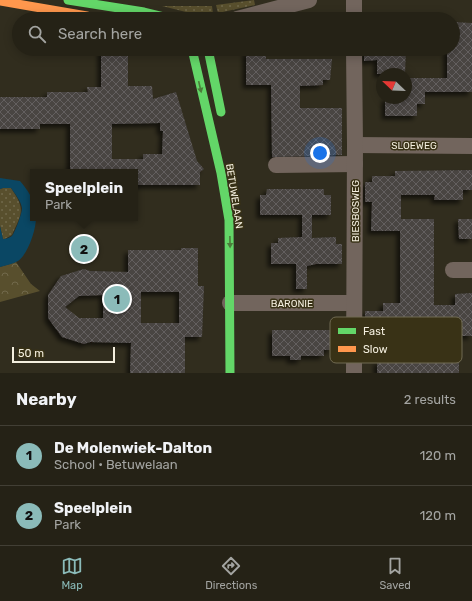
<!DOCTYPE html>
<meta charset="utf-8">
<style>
:root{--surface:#252216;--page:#312f23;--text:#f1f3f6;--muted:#a3a4a1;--line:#423f35;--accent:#8bbbb9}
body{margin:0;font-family:Rubik,sans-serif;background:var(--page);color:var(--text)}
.compass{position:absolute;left:376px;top:68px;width:36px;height:36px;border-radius:50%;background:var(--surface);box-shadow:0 2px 10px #0003;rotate:293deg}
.scale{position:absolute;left:12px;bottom:10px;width:103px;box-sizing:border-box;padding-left:4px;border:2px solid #f4efdf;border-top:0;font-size:11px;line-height:14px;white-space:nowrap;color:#f4efdf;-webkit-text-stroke:3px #393216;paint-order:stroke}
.you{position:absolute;left:320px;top:153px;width:14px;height:14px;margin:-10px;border:3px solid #fff;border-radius:50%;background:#1a73e8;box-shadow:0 0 0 6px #1a73e833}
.badge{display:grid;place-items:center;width:26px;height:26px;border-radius:50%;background:var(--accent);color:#111;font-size:13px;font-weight:700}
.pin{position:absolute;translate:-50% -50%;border:2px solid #fff;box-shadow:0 1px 4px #0006}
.popup{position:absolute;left:30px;top:169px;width:108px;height:52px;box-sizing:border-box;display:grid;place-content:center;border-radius:0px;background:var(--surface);filter:drop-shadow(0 1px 3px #0005);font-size:13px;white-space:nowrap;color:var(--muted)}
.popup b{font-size:15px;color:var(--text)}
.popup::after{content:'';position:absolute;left:50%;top:100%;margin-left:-8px;border:8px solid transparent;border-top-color:var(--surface)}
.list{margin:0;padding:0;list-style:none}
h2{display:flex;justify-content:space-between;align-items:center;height:52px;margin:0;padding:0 16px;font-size:17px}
h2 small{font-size:13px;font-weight:400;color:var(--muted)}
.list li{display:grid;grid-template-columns:26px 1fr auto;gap:12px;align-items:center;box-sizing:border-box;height:60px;padding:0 16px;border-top:1px solid var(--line)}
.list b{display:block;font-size:15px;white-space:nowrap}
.list p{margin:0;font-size:13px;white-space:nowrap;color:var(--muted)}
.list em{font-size:13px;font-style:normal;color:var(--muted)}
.icon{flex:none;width:22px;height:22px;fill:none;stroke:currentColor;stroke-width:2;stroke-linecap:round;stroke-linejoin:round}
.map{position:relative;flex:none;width:472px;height:373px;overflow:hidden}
.search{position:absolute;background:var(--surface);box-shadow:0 2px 10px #0003;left:12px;right:12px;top:12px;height:44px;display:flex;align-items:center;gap:10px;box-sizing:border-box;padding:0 14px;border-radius:22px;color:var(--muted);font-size:15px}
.sheet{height:172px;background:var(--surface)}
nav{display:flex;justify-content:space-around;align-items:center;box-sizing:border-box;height:56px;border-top:1px solid var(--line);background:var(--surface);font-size:11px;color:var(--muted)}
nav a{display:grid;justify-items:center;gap:2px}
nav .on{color:var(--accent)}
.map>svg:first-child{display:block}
</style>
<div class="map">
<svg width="472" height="373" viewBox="0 0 472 373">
<defs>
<pattern id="grass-dots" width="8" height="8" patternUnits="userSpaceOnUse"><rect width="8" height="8" fill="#584f2d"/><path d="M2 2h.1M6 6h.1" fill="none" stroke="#71694b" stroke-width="1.8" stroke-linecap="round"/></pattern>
<pattern id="forest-crowns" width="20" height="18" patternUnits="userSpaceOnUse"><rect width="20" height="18" fill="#584f2d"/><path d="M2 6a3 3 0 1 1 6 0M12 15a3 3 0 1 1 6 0" fill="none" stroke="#71694b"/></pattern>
<pattern id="building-cross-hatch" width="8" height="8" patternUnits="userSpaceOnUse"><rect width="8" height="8" fill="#484443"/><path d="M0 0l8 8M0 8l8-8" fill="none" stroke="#635f5e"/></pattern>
<filter id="shadow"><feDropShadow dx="-3.5" dy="3.5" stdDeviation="2" flood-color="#0009"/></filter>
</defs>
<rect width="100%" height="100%" fill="#312d1e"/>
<g fill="url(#grass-dots)">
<path d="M 254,0 L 255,5 L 218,13 L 216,5 Z"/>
<path d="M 162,6 L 212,6 L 213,14 L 202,16 Z"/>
<path d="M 3,188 L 11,188 C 26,210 22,213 12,235 L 3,240 L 0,226 L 0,189 Z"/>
</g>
<path fill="url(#forest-crowns)" d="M 16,262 L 31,284 L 40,291 L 0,302 L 0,267 Z"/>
<path fill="#0a4764" d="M 0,178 L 20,181 C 33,197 33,198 33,218 L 36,218 C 36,230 28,254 18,261 C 13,264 6,265 0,267 L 0,226 L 3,239 C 6,239 9,238 12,236 C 15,232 22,214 22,208 C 21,201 15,194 11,188 L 3,188 L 0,189 Z"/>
<g fill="url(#building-cross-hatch)" fill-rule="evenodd" filter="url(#shadow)">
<path d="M 453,22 L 472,23 L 472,92 L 425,92 L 425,104 L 417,104 L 417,116 L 385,116 L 385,98 L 406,98 L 406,78 L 447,78 L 447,49 L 453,49 Z"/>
<path d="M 101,49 L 128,49 L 128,86 L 152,86 L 153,99 L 176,92 L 197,161 L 204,169 L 200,172 L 200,185 L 135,185 L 135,172 L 70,172 L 70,124 L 40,124 L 40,129 L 0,129 L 0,97 L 47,97 L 47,92 L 88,92 L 87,87 L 101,87 ZM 160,123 L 160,131 L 163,131 L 162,154 L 143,154 L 143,159 L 112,159 L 112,124 Z"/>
<path d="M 364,49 L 406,49 L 405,74 L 377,74 L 377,60 L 364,61 Z"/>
<path d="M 246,51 L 266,51 L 266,59 L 332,59 L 330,80 L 323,80 L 323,85 L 300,86 L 300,108 L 342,108 L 342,155 L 272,157 L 271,85 L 246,85 Z"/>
<path d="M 472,170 L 472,190 L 463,190 L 463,200 L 434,200 L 435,195 L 401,195 L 401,219 L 434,219 L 434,305 L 455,305 L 455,294 L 472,293 L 472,336 L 436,336 L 436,330 L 412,330 L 413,338 L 365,338 L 365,311 L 383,311 L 383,303 L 400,303 L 400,231 L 371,231 L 372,202 L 365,202 L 365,182 L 372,182 L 372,176 L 395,176 L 395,171 Z"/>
<path d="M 267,189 L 324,189 L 324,195 L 331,195 L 331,215 L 312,215 L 312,238 L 336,237 L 336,244 L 342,244 L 342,264 L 316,264 L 307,266 L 307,289 L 296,289 L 296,264 L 271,264 L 271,243 L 278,243 L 278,238 L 302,237 L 302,215 L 260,215 L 260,195 L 266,195 Z"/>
<path d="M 458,219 L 472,219 L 472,239 L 459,239 Z"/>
<path d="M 181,248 L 198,248 L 198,286 L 204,286 L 202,337 L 185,337 L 185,373 L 130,373 L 131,343 L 90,342 L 84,344 L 62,337 L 48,318 L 48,295 L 61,276 L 84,269 L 90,271 L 128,272 L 128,250 L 181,250 ZM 141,292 L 179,292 L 179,323 L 141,323 ZM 103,295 L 103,318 L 79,318 L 65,307 L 79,296 Z"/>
<path d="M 272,330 L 331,330 L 331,350 L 324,350 L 324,356 L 301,356 L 301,360 L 290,360 L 290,356 L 272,356 Z"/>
<rect x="377" y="361" width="82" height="12"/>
</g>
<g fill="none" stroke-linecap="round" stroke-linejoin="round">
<g stroke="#72655d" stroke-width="16">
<path d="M 354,0 L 354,19"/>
<path d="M 237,19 L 309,0"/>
<path d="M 355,145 L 472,146"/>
<path d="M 276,165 L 355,164"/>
<path d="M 453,270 L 472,270"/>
<path d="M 230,303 L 354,303"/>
<path d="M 354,373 L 355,145 L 354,49"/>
</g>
<g stroke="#63d668" stroke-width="9">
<path d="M 68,0 L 144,12 L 173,19"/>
<path d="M 192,49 L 221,173 L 229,220 L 230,373"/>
<path d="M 208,49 L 221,112"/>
</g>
<path stroke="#ff974d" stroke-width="9" d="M 0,1 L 87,16"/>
</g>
<defs><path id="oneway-solid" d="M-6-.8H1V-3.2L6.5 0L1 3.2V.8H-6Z"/></defs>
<g fill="#4c7c3b">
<use href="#oneway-solid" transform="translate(200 87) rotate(77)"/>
<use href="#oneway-solid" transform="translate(230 242) rotate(89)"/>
</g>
<g text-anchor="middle" stroke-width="3" stroke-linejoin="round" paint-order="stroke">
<g font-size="10" fill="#f4efdf" stroke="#393216">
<text x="414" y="149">SLOEWEG</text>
<text transform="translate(235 196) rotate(81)" y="4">BETUWELAAN</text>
<text transform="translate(355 211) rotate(-90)" y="4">BIESBOSWEG</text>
<text x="292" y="307">BARONIE</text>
</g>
</g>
<rect x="330" y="317" width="132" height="46" rx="6" fill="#393216" stroke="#716b52" stroke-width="1"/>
<rect x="338" y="328" width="18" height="6" fill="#63d668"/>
<rect x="338" y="346" width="18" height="6" fill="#ff974d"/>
<g font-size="11" fill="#f4efdf">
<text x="363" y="335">Fast</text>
<text x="363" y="353">Slow</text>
</g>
</svg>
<svg class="compass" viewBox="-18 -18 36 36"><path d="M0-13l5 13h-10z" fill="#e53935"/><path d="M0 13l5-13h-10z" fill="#a3a4a1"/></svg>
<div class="scale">50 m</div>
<div class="you"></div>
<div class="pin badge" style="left:117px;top:299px">1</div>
<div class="pin badge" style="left:84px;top:249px">2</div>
<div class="popup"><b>Speelplein</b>Park</div>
<div class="search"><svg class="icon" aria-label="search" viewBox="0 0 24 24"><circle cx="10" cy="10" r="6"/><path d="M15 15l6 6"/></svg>Search here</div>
</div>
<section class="sheet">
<h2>Nearby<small>2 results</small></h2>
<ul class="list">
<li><span class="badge">1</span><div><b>De Molenwiek-Dalton</b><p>School · Betuwelaan</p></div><em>120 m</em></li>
<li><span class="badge">2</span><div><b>Speelplein</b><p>Park</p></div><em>120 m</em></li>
</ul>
</section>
<nav>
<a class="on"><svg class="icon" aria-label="map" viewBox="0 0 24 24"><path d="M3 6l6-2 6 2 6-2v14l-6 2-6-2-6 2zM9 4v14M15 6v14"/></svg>Map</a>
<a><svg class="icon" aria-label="directions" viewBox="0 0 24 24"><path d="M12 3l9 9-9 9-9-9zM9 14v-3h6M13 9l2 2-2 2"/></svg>Directions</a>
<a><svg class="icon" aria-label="saved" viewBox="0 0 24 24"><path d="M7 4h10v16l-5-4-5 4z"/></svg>Saved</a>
</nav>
